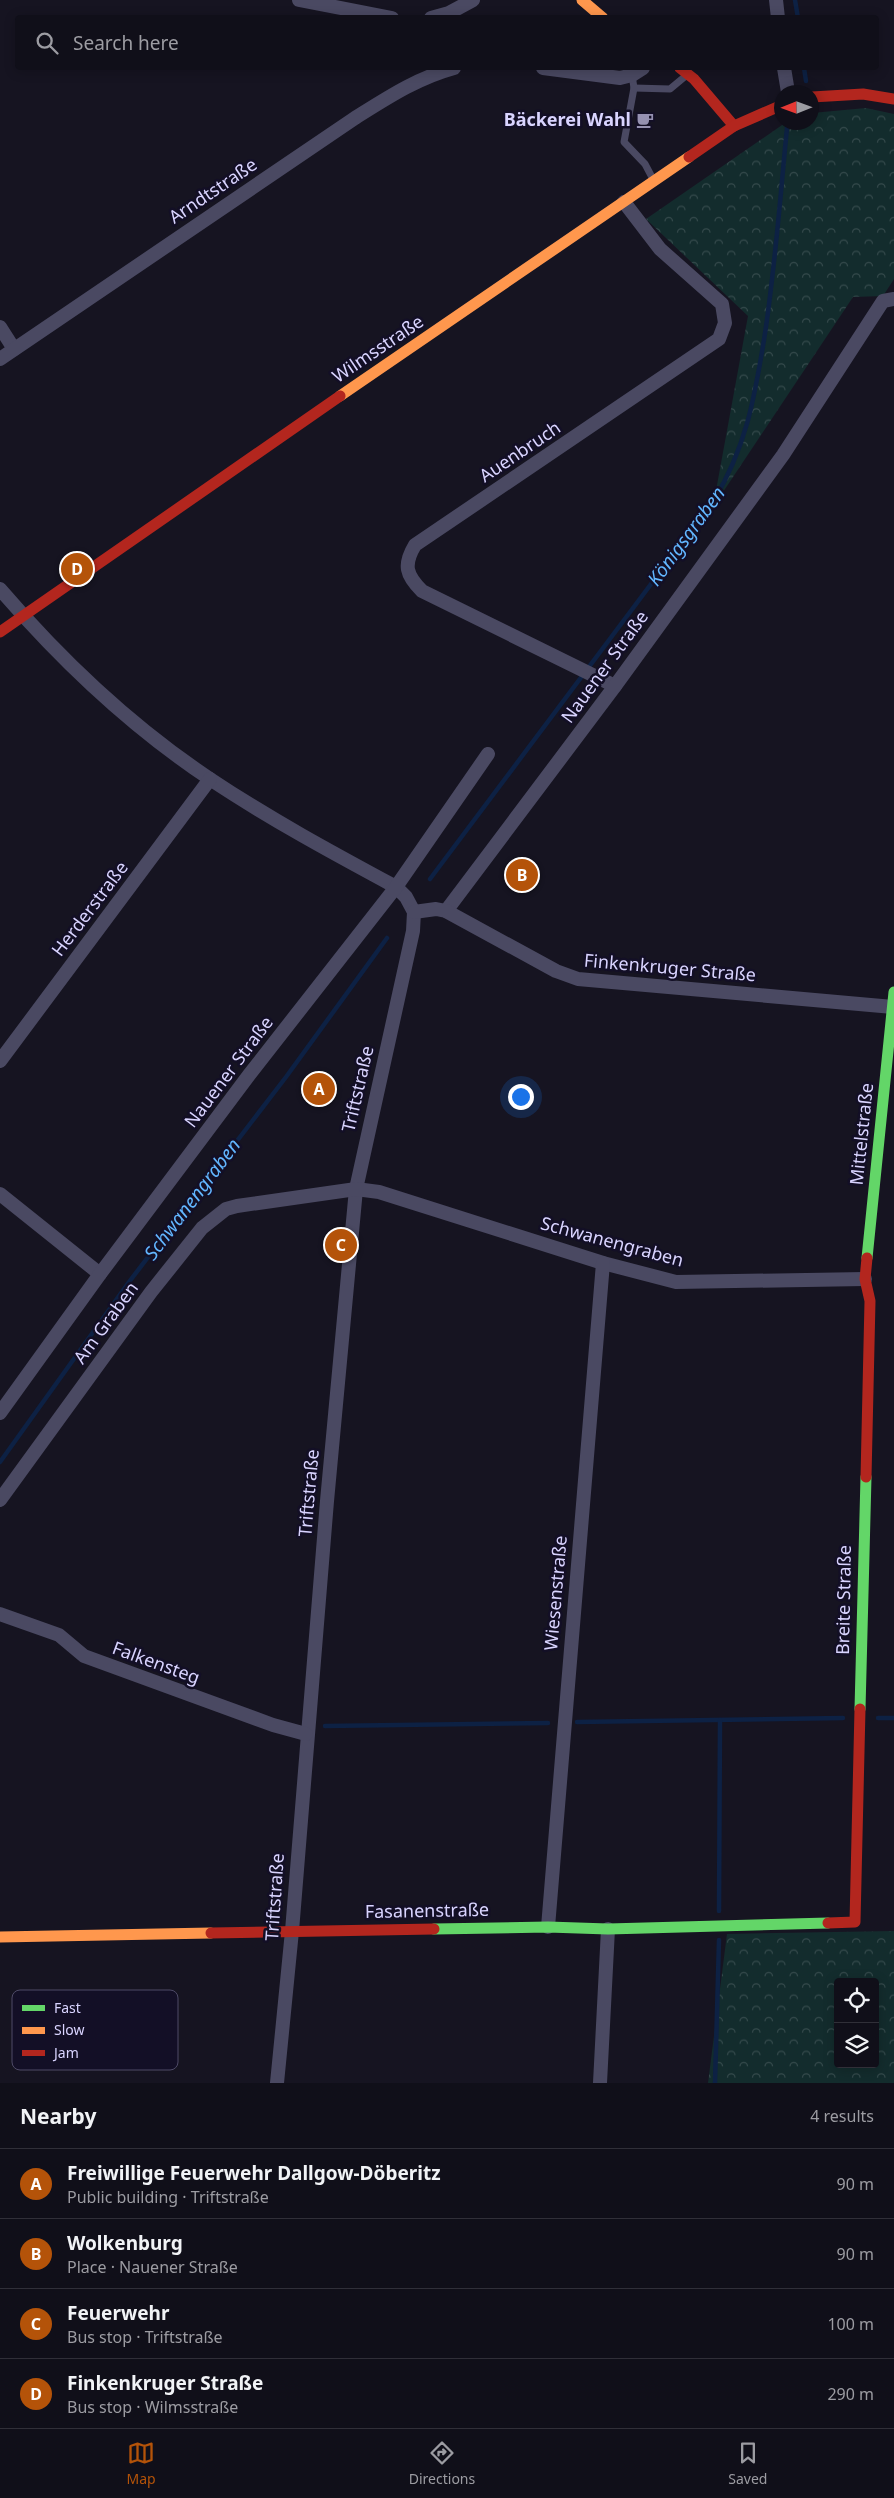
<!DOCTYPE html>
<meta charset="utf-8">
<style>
:root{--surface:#100f19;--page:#1e1d26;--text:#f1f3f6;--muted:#9c9ca2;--line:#302f38;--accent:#b45309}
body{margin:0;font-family:"Noto Sans",sans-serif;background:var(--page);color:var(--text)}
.controls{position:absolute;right:15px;bottom:15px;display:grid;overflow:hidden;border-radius:5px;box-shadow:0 2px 12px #0003}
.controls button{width:45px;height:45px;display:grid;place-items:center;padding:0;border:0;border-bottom:1px solid var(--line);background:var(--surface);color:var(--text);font:25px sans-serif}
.compass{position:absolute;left:774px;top:85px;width:45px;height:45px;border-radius:50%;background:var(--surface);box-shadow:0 2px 12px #0003;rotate:269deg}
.you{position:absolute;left:520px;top:1096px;width:18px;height:18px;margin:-12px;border:4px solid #fff;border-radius:50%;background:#1a73e8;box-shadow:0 0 0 8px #1a73e833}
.badge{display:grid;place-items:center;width:32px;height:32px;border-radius:50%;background:var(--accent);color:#fff;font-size:16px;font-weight:700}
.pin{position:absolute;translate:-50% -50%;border:2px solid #fff;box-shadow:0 1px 5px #0006}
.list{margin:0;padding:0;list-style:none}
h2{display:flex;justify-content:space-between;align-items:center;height:65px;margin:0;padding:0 20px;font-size:21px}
h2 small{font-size:16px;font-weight:400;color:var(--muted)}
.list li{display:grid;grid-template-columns:32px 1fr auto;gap:15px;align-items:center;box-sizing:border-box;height:70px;padding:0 20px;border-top:1px solid var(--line)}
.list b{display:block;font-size:19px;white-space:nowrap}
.list p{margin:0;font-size:16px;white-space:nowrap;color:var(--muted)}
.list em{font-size:16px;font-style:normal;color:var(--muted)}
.icon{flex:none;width:28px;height:28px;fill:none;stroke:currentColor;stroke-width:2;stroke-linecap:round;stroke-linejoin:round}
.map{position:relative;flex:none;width:894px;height:2083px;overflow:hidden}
.search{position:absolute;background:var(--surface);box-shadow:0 2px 12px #0003;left:15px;right:15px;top:15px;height:55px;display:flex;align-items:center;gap:12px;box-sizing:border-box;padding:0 18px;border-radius:5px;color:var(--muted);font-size:19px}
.sheet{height:345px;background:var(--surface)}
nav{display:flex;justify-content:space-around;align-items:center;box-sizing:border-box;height:70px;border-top:1px solid var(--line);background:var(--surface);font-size:14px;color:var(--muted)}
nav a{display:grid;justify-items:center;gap:2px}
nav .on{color:var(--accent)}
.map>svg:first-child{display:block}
</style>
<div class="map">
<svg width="894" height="2083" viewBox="0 0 894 2083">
<defs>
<pattern id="forest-crowns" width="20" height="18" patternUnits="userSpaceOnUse" patternTransform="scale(1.25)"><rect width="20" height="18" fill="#132c2d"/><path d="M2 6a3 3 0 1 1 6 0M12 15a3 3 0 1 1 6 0" fill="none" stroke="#354a4c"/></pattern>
</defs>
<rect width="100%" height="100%" fill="#161421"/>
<g fill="url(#forest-crowns)" fill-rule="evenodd">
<path d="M 866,108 L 894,114 L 894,279 L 883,296 L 853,297 L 713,507 L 748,316 L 646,219 L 785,123 L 812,122 L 812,113 Z"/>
<path d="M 894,1931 L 894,2083 L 708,2083 L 727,1934 ZM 838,1982 L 875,1982 L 875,2064 L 838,2064 Z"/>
</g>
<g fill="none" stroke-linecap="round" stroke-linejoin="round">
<g stroke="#0d2144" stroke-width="4.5">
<path d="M 795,0 L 798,18"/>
<path d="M 804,68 L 806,81"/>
<path d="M 430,879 L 714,500 C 746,447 754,400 764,340 C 775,270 780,199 787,128"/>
<path d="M 0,1462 L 129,1282 L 286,1077 L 387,938"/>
<path d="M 878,1718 L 894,1718"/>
<path d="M 577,1722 L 843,1718"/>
<path d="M 325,1726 L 548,1723"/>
<path d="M 719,1911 L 720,1720"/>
<path d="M 715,2083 L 719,1940"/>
</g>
<g stroke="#4a4962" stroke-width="7">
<path d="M 632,75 L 634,88 L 624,142 L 645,164 L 654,181"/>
<path d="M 634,88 L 670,89 L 688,74"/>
</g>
<g stroke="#4a4962" stroke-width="14">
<path d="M 299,0 L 392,18"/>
<path d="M 776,0 L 778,18"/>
<path d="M 431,18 L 449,13 L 473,0"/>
<path d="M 543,68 L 620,78 L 632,75 L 643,68"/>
<path d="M 784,68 L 788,92"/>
<path d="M 0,327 L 14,349"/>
<path d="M 0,359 L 355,118 C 387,98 417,78 454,68"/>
<path d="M 0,589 C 61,660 132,727 210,779 C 270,819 333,853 396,887 L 406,897 L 414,912 L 413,931 L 356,1189 L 327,1501 L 292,1931 L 277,2083"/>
<path d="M 615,686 L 422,591 C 406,575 403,565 415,545 L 719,339 L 725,323 L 722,304 L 660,249 L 624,202"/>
<path d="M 446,911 L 615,686 L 783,455 L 883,301 L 894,299"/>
<path d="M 414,912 L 436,909 L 446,911 L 556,971 L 578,979 L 893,1007"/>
<path d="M 0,1061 L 210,779"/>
<path d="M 0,1194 L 100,1274"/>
<path d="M 0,1413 L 100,1274 L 249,1075 L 396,887 L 488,754"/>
<path d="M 0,1500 L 151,1292 L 202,1228 L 226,1209 L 237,1206 L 356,1189 L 379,1192 L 603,1263 L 676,1282 L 865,1279"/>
<path d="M 0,1614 L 59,1635 L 84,1656 L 273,1725 L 306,1734"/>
<path d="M 548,1927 L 603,1263"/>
<path d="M 600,2083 L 608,1929"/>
</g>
<g stroke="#63d668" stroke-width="11">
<path d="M 867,1258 L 894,992"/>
<path d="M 860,1709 L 866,1477"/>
<path d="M 434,1929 L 548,1927 L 608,1929 L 828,1923"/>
</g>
<g stroke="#ff974d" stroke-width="11">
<path d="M 582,0 L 603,18"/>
<path d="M 340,396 L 689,157"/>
<path d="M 0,1937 L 211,1933"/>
</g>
<g stroke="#b3261e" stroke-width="11">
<path d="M 680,68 L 694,79 L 734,126"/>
<path d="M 812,97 L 863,94 L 894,99"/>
<path d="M 689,157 L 734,126 L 782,105"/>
<path d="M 0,632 L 340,396"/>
<path d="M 866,1477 L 870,1301 L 865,1279 L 867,1258"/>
<path d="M 828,1923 L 855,1922 L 860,1709"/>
<path d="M 211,1933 L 434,1929"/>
</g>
</g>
<defs>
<g id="cafe-bare" transform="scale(1.35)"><path d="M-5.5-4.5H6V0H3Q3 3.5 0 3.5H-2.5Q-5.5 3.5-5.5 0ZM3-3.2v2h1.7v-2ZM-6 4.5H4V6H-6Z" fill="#9591b1" stroke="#130f26" stroke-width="2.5" paint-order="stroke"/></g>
</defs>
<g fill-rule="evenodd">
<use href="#cafe-bare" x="645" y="120"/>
</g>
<g text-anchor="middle" stroke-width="5" stroke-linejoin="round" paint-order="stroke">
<g font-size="18" font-weight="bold" fill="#d9d4ff" stroke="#130f26" text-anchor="end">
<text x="631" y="126">Bäckerei Wahl</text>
</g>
<g font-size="18" fill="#d9d4ff" stroke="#130f26">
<text transform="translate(213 191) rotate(-34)" y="6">Arndtstraße</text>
<text transform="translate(378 349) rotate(-34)" y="6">Wilmsstraße</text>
<text transform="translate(520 452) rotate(-34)" y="6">Auenbruch</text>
<text transform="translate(605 667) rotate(-54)" y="6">Nauener Straße</text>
<text transform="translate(90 909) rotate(-53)" y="6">Herderstraße</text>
<text transform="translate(670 968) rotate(5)" y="6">Finkenkruger Straße</text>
<text transform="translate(229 1072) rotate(-53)" y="6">Nauener Straße</text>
<text transform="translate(358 1089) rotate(-77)" y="6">Triftstraße</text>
<text transform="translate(862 1134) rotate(-84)" y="6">Mittelstraße</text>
<text transform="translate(612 1242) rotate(15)" y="6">Schwanengraben</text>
<text transform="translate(106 1323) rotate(-54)" y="6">Am Graben</text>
<text transform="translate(309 1493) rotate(-85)" y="6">Triftstraße</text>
<text transform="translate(556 1593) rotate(-85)" y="6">Wiesenstraße</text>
<text transform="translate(844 1600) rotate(-89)" y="6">Breite Straße</text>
<text transform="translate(156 1663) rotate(20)" y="6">Falkensteg</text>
<text transform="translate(275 1897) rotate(-86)" y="6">Triftstraße</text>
<text transform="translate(427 1911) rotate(-1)" y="6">Fasanenstraße</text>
</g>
<g font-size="19" font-style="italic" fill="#62b6ff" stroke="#130f26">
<text transform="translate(686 536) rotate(-54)" y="7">Königsgraben</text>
<text transform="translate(192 1199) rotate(-53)" y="7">Schwanengraben</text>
</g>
</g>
<rect x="12" y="1990" width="166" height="80" rx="8" fill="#130f26" stroke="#4e4a67" stroke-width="1"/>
<rect x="22" y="2005" width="23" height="6" fill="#63d668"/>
<rect x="22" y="2027" width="23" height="7" fill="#ff974d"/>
<rect x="22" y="2050" width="23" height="6" fill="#b3261e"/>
<g font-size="14" fill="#d9d4ff">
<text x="54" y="2013">Fast</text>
<text x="54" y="2035">Slow</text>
<text x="54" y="2058">Jam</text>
</g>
</svg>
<div class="controls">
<button><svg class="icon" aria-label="locate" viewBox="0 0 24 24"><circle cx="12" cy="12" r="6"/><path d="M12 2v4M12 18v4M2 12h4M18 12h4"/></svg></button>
<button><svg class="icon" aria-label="layers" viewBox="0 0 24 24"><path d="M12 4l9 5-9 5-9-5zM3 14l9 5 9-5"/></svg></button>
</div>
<svg class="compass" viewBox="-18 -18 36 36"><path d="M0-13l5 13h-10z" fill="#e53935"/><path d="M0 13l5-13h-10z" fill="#9c9ca2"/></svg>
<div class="you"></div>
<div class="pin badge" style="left:319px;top:1089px">A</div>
<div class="pin badge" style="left:522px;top:875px">B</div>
<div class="pin badge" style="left:341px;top:1245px">C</div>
<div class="pin badge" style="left:77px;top:569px">D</div>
<div class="search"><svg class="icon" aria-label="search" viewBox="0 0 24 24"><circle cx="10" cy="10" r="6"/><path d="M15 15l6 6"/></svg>Search here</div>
</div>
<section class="sheet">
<h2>Nearby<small>4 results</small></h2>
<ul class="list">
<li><span class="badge">A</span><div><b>Freiwillige Feuerwehr Dallgow-Döberitz</b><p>Public building · Triftstraße</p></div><em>90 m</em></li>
<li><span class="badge">B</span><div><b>Wolkenburg</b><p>Place · Nauener Straße</p></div><em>90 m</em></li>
<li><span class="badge">C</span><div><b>Feuerwehr</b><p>Bus stop · Triftstraße</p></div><em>100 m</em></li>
<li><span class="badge">D</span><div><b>Finkenkruger Straße</b><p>Bus stop · Wilmsstraße</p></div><em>290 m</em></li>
</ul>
</section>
<nav>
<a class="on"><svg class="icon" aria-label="map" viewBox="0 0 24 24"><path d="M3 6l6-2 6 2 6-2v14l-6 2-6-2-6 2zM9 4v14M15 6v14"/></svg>Map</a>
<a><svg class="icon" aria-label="directions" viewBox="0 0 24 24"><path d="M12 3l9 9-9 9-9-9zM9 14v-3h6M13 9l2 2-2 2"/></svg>Directions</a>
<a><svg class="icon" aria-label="saved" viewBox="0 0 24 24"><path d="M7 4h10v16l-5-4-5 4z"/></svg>Saved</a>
</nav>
